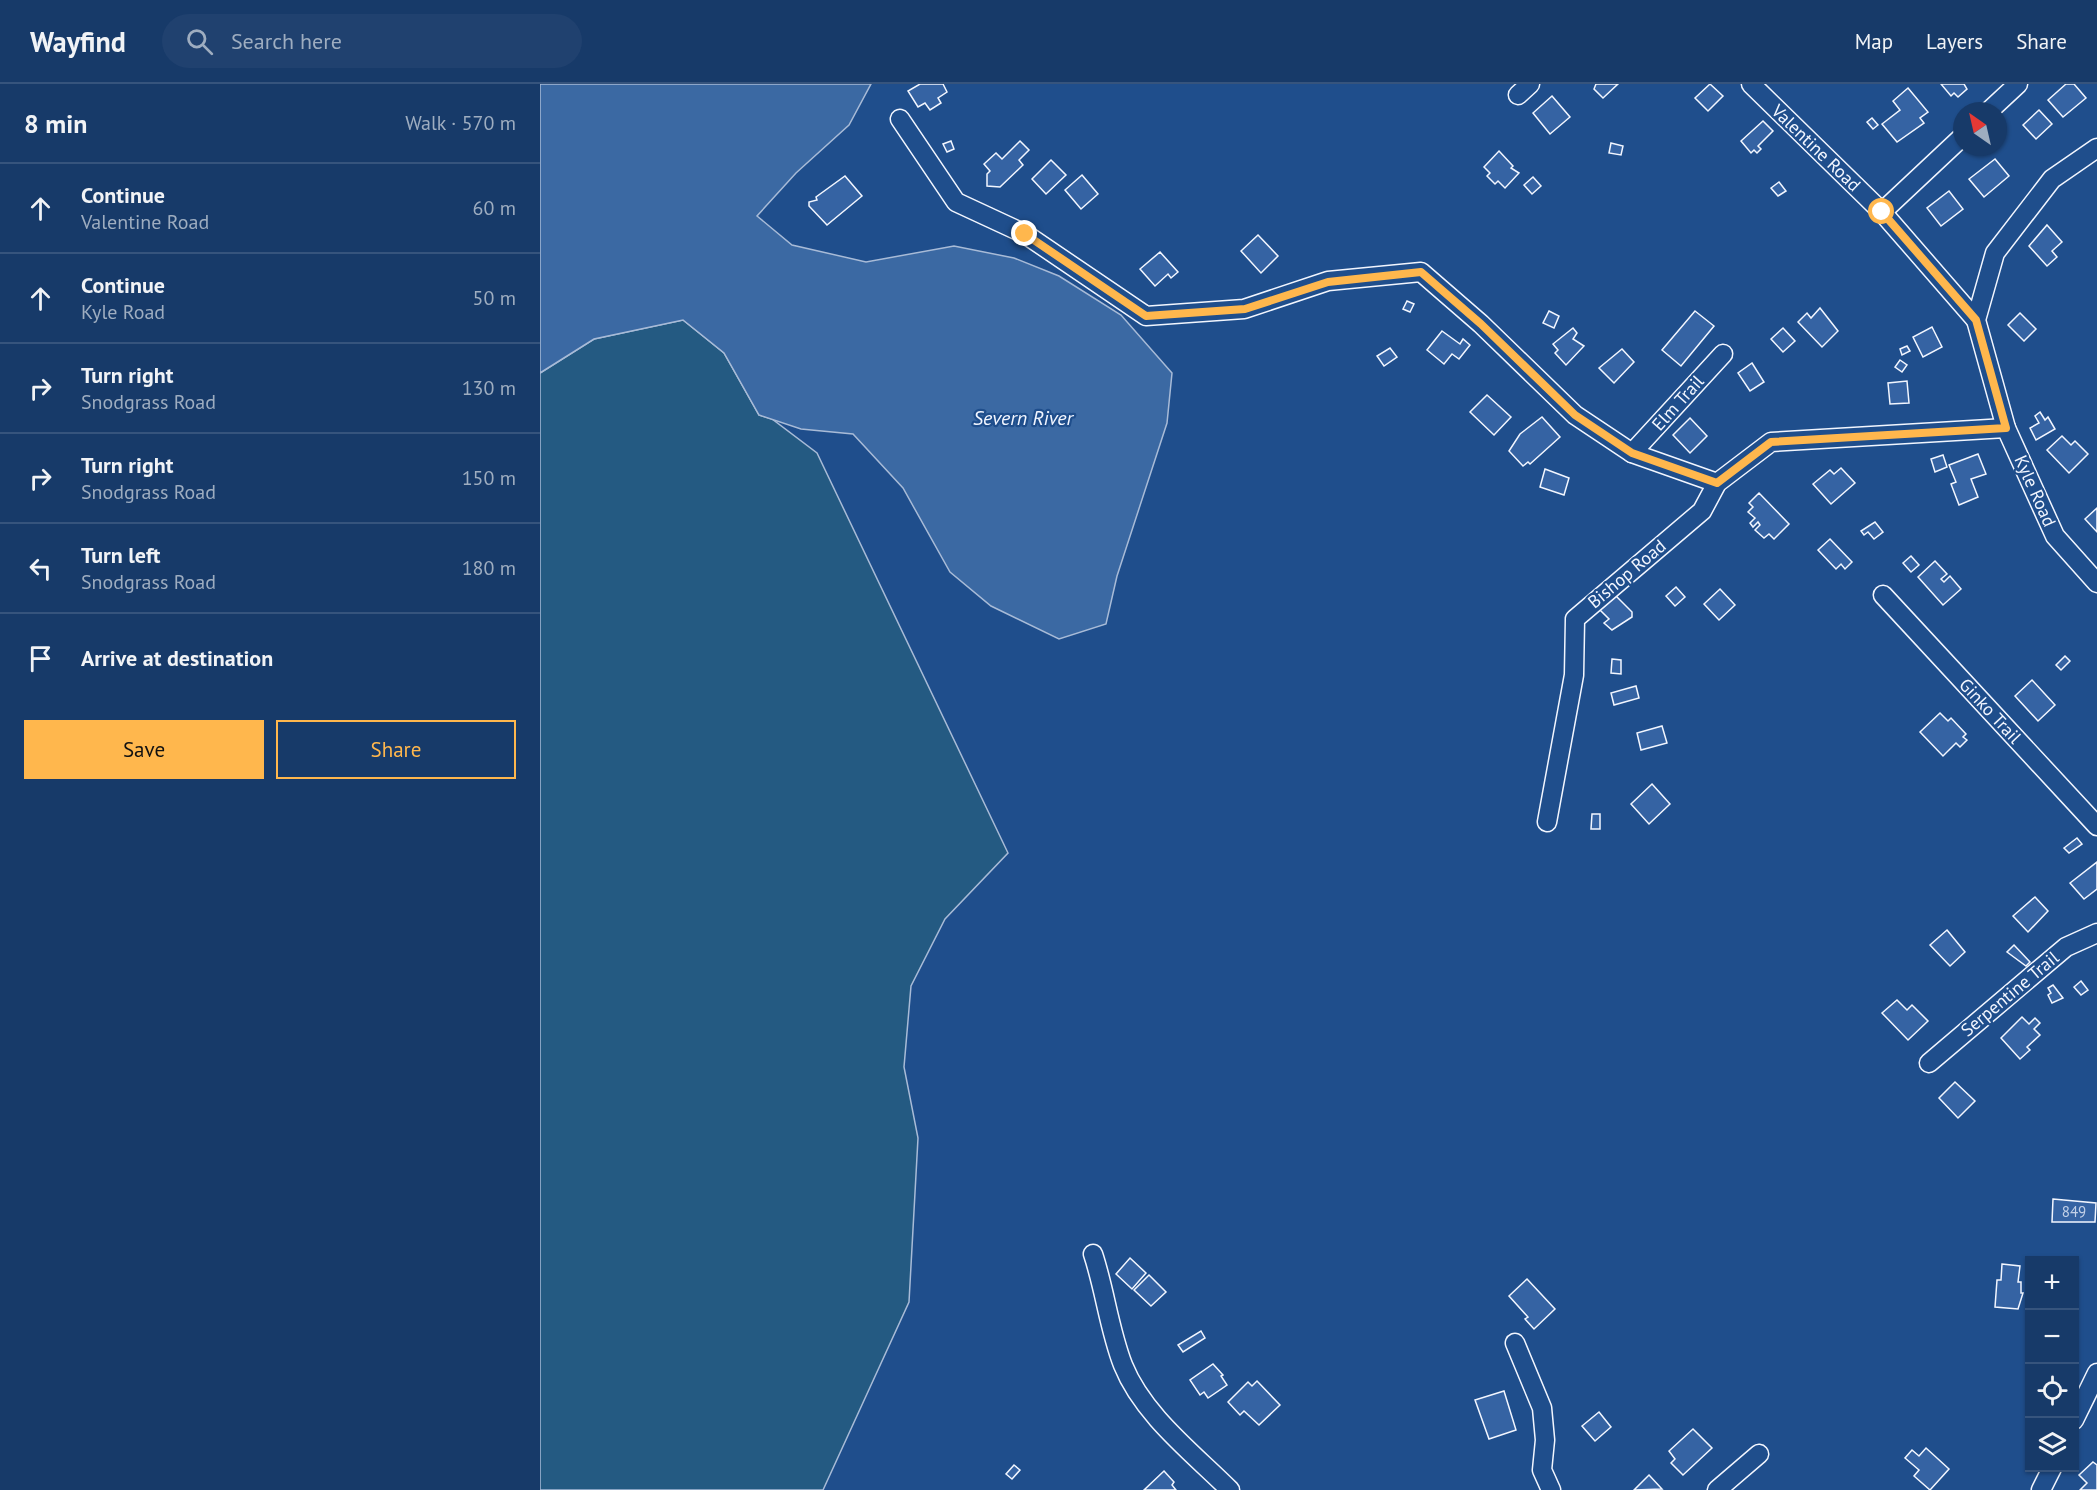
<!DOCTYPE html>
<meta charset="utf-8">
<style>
:root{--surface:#173a69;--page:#20416f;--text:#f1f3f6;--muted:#9eadc0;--line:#36547d;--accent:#ffb74d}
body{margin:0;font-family:"PT Sans",sans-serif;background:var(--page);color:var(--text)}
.controls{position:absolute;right:18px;bottom:18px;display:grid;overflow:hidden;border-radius:0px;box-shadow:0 2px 4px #0004}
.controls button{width:54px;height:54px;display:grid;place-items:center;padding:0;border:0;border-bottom:2px solid var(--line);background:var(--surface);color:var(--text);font:30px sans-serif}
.compass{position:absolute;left:1413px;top:18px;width:54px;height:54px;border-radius:50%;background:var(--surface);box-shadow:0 2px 4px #0004;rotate:326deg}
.stop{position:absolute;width:18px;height:18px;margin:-14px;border:4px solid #ffb74d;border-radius:50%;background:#fff}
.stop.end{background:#ffb74d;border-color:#fff;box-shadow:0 2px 6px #0008}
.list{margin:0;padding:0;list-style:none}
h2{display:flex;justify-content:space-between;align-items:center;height:78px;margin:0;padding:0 24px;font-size:26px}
h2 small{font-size:20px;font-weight:400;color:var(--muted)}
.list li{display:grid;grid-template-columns:39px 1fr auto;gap:18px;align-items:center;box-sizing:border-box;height:90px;padding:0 24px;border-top:2px solid var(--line)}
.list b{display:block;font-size:22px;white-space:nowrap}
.list p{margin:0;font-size:20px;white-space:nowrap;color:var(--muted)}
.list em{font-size:20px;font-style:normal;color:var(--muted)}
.actions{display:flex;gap:12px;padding:18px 24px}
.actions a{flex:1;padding:14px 0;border:2px solid var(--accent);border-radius:0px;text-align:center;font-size:21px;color:var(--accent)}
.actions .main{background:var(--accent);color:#111}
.icon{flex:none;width:33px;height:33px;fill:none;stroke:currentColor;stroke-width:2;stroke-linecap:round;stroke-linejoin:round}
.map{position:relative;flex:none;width:1557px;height:1406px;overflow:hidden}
header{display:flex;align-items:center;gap:36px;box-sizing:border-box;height:84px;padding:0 30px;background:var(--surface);border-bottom:2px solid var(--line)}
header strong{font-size:28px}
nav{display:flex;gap:33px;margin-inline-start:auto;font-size:21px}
.search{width:420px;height:54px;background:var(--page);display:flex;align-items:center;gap:15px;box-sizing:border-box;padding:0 21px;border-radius:33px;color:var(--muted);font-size:22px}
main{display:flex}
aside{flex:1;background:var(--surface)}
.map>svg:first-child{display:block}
</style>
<header>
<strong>Wayfind</strong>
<div class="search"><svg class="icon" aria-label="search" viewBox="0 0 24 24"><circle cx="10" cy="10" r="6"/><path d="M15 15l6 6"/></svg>Search here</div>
<nav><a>Map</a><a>Layers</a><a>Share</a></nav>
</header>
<main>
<aside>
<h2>8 min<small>Walk · 570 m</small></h2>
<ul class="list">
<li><svg class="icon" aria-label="ahead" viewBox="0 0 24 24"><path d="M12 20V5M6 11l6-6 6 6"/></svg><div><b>Continue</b><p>Valentine Road</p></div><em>60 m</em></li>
<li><svg class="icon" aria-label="ahead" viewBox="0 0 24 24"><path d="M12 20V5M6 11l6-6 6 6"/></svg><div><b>Continue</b><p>Kyle Road</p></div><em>50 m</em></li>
<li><svg class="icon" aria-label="right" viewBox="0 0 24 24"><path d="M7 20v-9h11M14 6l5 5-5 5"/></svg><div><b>Turn right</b><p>Snodgrass Road</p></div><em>130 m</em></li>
<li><svg class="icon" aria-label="right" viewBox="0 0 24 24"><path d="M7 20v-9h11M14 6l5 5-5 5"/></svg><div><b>Turn right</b><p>Snodgrass Road</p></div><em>150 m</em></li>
<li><svg class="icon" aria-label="left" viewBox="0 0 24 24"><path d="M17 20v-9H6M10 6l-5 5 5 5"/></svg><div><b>Turn left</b><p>Snodgrass Road</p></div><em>180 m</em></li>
<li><svg class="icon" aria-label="arrive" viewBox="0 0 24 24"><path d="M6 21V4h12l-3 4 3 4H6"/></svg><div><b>Arrive at destination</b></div></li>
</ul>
<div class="actions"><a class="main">Save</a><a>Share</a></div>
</aside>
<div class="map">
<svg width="1557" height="1406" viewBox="0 0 1557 1406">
<rect width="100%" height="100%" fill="#1f4e8c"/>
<path fill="#245a82" stroke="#a8bbd7" stroke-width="1.5" d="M 143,236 L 184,269 L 219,331 L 232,335 L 277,369 L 468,769 L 405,835 L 371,902 L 364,983 L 378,1054 L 369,1218 L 283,1406 L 0,1406 L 0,289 L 54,255 Z"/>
<path fill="#3b69a3" stroke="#a8bbd7" stroke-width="1.5" d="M 0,0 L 331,0 L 309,41 L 256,89 L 217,132 L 252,161 L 326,178 L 414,162 L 474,174 L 519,192 L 581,231 L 632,289 L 627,339 L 577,492 L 566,540 L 519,555 L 451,522 L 410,488 L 363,404 L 313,350 L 261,345 L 219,331 L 184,269 L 143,236 L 54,255 L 0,289 Z"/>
<g fill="#3563a3" stroke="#f2f6ff" stroke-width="1.5">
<path d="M 380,0 L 403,0 L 407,8 L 398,14 L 401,19 L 390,26 L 385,19 L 378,23 L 368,7 Z"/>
<path d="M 1056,0 L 1078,0 L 1063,14 L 1054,5 Z"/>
<path d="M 1170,0 L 1183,12 L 1168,27 L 1155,14 Z"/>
<path d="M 1401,0 L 1424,0 L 1427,5 L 1418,13 L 1414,9 L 1411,12 Z"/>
<path d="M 1534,0 L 1546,14 L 1523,33 L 1508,16 L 1526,0 Z"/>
<path d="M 1368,4 L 1388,28 L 1380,34 L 1384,39 L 1357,58 L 1342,40 L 1360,26 L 1353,17 Z"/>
<path d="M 1012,12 L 1030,33 L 1010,50 L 993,29 Z"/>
<path d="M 1499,26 L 1512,40 L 1496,55 L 1483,41 Z"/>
<path d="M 1332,34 L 1338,41 L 1333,45 L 1327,38 Z"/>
<path d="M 1223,37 L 1233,47 L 1218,62 L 1221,65 L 1217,69 L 1214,66 L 1211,69 L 1201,57 Z"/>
<path d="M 411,57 L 414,65 L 407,68 L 403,60 Z"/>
<path d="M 480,57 L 489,66 L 479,76 L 483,81 L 460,103 L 447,102 L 447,90 L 450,87 L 444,80 L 456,69 L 462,75 Z"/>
<path d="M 1071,59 L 1083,62 L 1081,71 L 1069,69 Z"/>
<path d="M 959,67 L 973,82 L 971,84 L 979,89 L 965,104 L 958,97 L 955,100 L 947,92 L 950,89 L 944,83 Z"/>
<path d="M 1455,75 L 1469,92 L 1444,113 L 1429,95 Z"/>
<path d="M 511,76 L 526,91 L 506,110 L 492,95 Z"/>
<path d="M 542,91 L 558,110 L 541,125 L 525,106 Z"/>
<path d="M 305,92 L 322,112 L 287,141 L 269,122 L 269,118 L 277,116 L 276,113 Z"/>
<path d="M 993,93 L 1001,102 L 992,110 L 984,101 Z"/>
<path d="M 1239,98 L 1246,107 L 1238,112 L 1231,104 Z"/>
<path d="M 1409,107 L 1423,125 L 1401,142 L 1387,124 Z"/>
<path d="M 1507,141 L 1522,158 L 1512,167 L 1517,173 L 1507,182 L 1489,162 Z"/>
<path d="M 718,151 L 738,172 L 721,189 L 701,167 Z"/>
<path d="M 620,168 L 638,188 L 631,194 L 628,190 L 615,202 L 600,185 Z"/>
<path d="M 867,217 L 874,220 L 870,228 L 863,225 Z"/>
<path d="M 1280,224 L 1298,247 L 1282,263 L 1258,238 L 1267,229 L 1271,234 Z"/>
<path d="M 1009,227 L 1019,232 L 1014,244 L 1003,239 Z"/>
<path d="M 1155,227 L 1174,242 L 1141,282 L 1122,266 Z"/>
<path d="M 1480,229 L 1496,245 L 1484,257 L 1468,241 Z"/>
<path d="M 1392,243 L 1402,263 L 1383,273 L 1373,253 Z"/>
<path d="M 1033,244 L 1037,249 L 1033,255 L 1044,262 L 1026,281 L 1015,269 L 1018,266 L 1013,260 Z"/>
<path d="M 1243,244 L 1255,257 L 1243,268 L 1231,255 Z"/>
<path d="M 902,247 L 920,260 L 923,255 L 930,261 L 919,275 L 912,270 L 904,280 L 887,266 Z"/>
<path d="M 1367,262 L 1370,267 L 1362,271 L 1360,265 Z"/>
<path d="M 850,264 L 857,273 L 844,282 L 837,272 Z"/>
<path d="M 1082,265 L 1094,278 L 1074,299 L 1059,284 Z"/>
<path d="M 1360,276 L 1367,281 L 1362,288 L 1355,283 Z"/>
<path d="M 1212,279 L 1224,298 L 1210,307 L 1198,289 Z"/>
<path d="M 1367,297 L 1369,319 L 1350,320 L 1348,299 Z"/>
<path d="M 947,311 L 971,333 L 954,351 L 930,328 Z"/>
<path d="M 1500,328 L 1505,336 L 1508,333 L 1515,345 L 1496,356 L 1490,344 L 1499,339 L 1495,332 Z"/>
<path d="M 1002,333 L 1020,353 L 990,380 L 988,378 L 983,382 L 969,367 L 980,350 Z"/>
<path d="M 1150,334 L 1167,352 L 1150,369 L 1133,351 Z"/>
<path d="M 1522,352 L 1531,361 L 1535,357 L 1548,370 L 1529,389 L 1507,366 Z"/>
<path d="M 1438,370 L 1446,390 L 1431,395 L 1438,413 L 1419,421 L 1411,400 L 1416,398 L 1409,381 Z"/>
<path d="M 1403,371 L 1407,383 L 1395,388 L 1391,375 Z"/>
<path d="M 1301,384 L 1315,399 L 1291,420 L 1273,400 L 1290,386 L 1294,390 Z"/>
<path d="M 1005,385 L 1029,394 L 1024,411 L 1000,403 Z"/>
<path d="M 1219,409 L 1249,440 L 1234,455 L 1229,450 L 1224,454 L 1215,446 L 1220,441 L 1218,438 L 1213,443 L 1210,439 L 1215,434 L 1208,428 L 1213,423 L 1209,419 Z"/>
<path d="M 1557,424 L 1557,448 L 1545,435 Z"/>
<path d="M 1335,438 L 1343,448 L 1334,455 L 1328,448 L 1324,451 L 1321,447 Z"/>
<path d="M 1290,455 L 1312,478 L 1305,485 L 1301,480 L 1296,485 L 1278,466 Z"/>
<path d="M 1371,472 L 1379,481 L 1371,488 L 1363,479 Z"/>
<path d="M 1395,477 L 1407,490 L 1401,495 L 1404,498 L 1410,492 L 1421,505 L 1403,521 L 1378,493 Z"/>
<path d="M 1136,503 L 1145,513 L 1135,522 L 1126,512 Z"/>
<path d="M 1180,505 L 1195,521 L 1179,536 L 1164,520 Z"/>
<path d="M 1076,512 L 1092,528 L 1092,533 L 1072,546 L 1064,539 L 1069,535 L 1060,526 Z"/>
<path d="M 1525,572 L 1530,577 L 1521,586 L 1516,581 Z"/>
<path d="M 1072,575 L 1081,576 L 1081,590 L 1071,589 Z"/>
<path d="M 1492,596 L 1515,621 L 1498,637 L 1475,612 Z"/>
<path d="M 1096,602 L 1099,614 L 1074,621 L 1071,609 Z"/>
<path d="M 1400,629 L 1408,637 L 1411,634 L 1426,650 L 1423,653 L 1427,656 L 1420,663 L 1416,659 L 1403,672 L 1380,648 Z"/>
<path d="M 1122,642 L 1127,659 L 1101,666 L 1097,649 Z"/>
<path d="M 1112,700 L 1130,720 L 1109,740 L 1091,720 Z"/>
<path d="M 1052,730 L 1060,730 L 1060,745 L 1051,745 Z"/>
<path d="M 1537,754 L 1542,760 L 1529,769 L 1524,764 Z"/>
<path d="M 1557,778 L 1557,805 L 1544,815 L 1530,799 Z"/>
<path d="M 1495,813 L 1508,827 L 1488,848 L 1473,832 Z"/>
<path d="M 1407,846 L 1425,868 L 1410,882 L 1390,861 Z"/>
<path d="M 1474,861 L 1490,878 L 1486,882 L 1467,868 Z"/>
<path d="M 1541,897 L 1548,906 L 1541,911 L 1534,903 Z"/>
<path d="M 1513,901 L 1523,914 L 1512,919 L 1508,911 L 1511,909 L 1508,904 Z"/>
<path d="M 1357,916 L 1367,926 L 1372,921 L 1388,937 L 1368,956 L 1342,929 Z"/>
<path d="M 1482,933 L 1489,940 L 1495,934 L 1500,939 L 1494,945 L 1500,951 L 1487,963 L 1490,966 L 1480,975 L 1461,954 Z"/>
<path d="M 1415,998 L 1435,1017 L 1418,1034 L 1399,1014 Z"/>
<path d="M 1513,1115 L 1556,1119 L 1555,1138 L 1512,1138 Z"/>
<path d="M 590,1174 L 606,1189 L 592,1205 L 576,1190 Z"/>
<path d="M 1462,1180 L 1480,1182 L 1478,1198 L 1481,1198 L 1481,1209 L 1483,1209 L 1478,1225 L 1455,1223 L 1457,1196 L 1461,1196 Z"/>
<path d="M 609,1191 L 626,1208 L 611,1222 L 594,1206 Z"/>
<path d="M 987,1195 L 1015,1225 L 994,1245 L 985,1235 L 988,1233 L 969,1212 Z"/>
<path d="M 661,1247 L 665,1254 L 643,1268 L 638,1261 Z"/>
<path d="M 673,1280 L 683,1291 L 681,1292 L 687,1301 L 668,1314 L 664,1308 L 660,1311 L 650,1296 Z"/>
<path d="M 717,1297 L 740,1321 L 719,1341 L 704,1327 L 700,1331 L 688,1318 L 708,1298 L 712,1302 Z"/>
<path d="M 964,1307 L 976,1346 L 949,1355 L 935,1316 Z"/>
<path d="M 1059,1328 L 1071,1343 L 1055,1357 L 1042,1342 Z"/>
<path d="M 1153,1345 L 1172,1364 L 1143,1391 L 1131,1379 L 1135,1375 L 1129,1367 Z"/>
<path d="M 1386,1364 L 1409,1385 L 1390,1406 L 1374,1392 L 1379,1386 L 1365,1374 L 1372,1366 L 1379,1372 Z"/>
<path d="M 1553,1378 L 1557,1381 L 1557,1406 L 1540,1406 L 1547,1399 L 1539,1391 Z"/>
<path d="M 474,1381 L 480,1386 L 472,1395 L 466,1390 Z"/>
<path d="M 624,1387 L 634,1398 L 632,1401 L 636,1406 L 604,1406 Z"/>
<path d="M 1109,1391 L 1122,1405 L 1094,1406 Z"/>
</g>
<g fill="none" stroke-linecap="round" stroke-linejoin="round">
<g stroke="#f2f6ff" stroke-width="21">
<g id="minor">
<path d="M 1211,0 L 1342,128 L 1436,236"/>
<path d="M 978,11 L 990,0"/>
<path d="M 1449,27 L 1478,0"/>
<path d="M 360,35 L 416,118 L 485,150 L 606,232 L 704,225 L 788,197 L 881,188 L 941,240 L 1035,331 L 1092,369 L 1177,399"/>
<path d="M 1557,64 L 1512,95 L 1455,169 L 1436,236 L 1466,344 L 1515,452 L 1557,499"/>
<path d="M 1342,128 L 1422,53"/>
<path d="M 1092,369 L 1183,270"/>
<path d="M 1343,511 L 1557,742"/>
<path d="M 1007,738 L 1034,591 L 1035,535 L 1162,427 L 1177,399 L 1231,358 L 1466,344"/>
<path d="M 1389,979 L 1526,863 L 1557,849"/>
<path d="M 553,1170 C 565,1206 569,1245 583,1281 C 603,1331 653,1369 690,1406"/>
<path d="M 975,1259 L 1002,1324 L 1005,1356 L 1002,1386 L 1011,1406"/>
<path d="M 1534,1336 L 1557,1289"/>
<path d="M 1177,1406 L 1219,1370"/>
<path d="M 1501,1406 L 1512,1384"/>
</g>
</g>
<use href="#minor" stroke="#1f4e8c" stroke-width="18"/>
</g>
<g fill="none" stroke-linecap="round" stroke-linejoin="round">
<path stroke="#ffb74d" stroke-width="8" d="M 485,150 L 606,232 L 705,225 L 788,198 L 881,188 L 941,240 L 1035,331 L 1092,369 L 1177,399 L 1231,358 L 1466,344 L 1436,236 L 1342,128"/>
</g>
<g text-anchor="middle" stroke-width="4.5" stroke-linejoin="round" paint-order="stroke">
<g font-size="15" fill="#c3d1e8">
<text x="1534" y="1133">849</text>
</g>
<g font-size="18" fill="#f2f6ff" stroke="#1f4e8c">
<text transform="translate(1276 64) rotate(44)" y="6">Valentine Road</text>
<text transform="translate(1138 319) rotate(-48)" y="6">Elm Trail</text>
<text transform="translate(1495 407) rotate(66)" y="6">Kyle Road</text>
<text transform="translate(1087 490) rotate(-40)" y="6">Bishop Road</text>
<text transform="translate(1450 627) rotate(47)" y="6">Ginko Trail</text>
<text transform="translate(1470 910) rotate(-40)" y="6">Serpentine Trail</text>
</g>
<g font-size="20" font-style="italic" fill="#f2f6ff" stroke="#1f4e8c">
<text x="483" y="341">Severn River</text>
</g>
</g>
</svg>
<div class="controls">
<button>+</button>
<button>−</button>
<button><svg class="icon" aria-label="locate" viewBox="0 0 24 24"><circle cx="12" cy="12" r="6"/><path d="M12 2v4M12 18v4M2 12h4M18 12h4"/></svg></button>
<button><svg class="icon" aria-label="layers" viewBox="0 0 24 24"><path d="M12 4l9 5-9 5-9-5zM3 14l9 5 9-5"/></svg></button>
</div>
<svg class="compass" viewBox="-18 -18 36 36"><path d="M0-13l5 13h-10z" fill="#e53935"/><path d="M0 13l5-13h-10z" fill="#9eadc0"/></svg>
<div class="stop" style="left:1342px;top:128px"></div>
<div class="stop end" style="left:485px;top:150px"></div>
</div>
</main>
